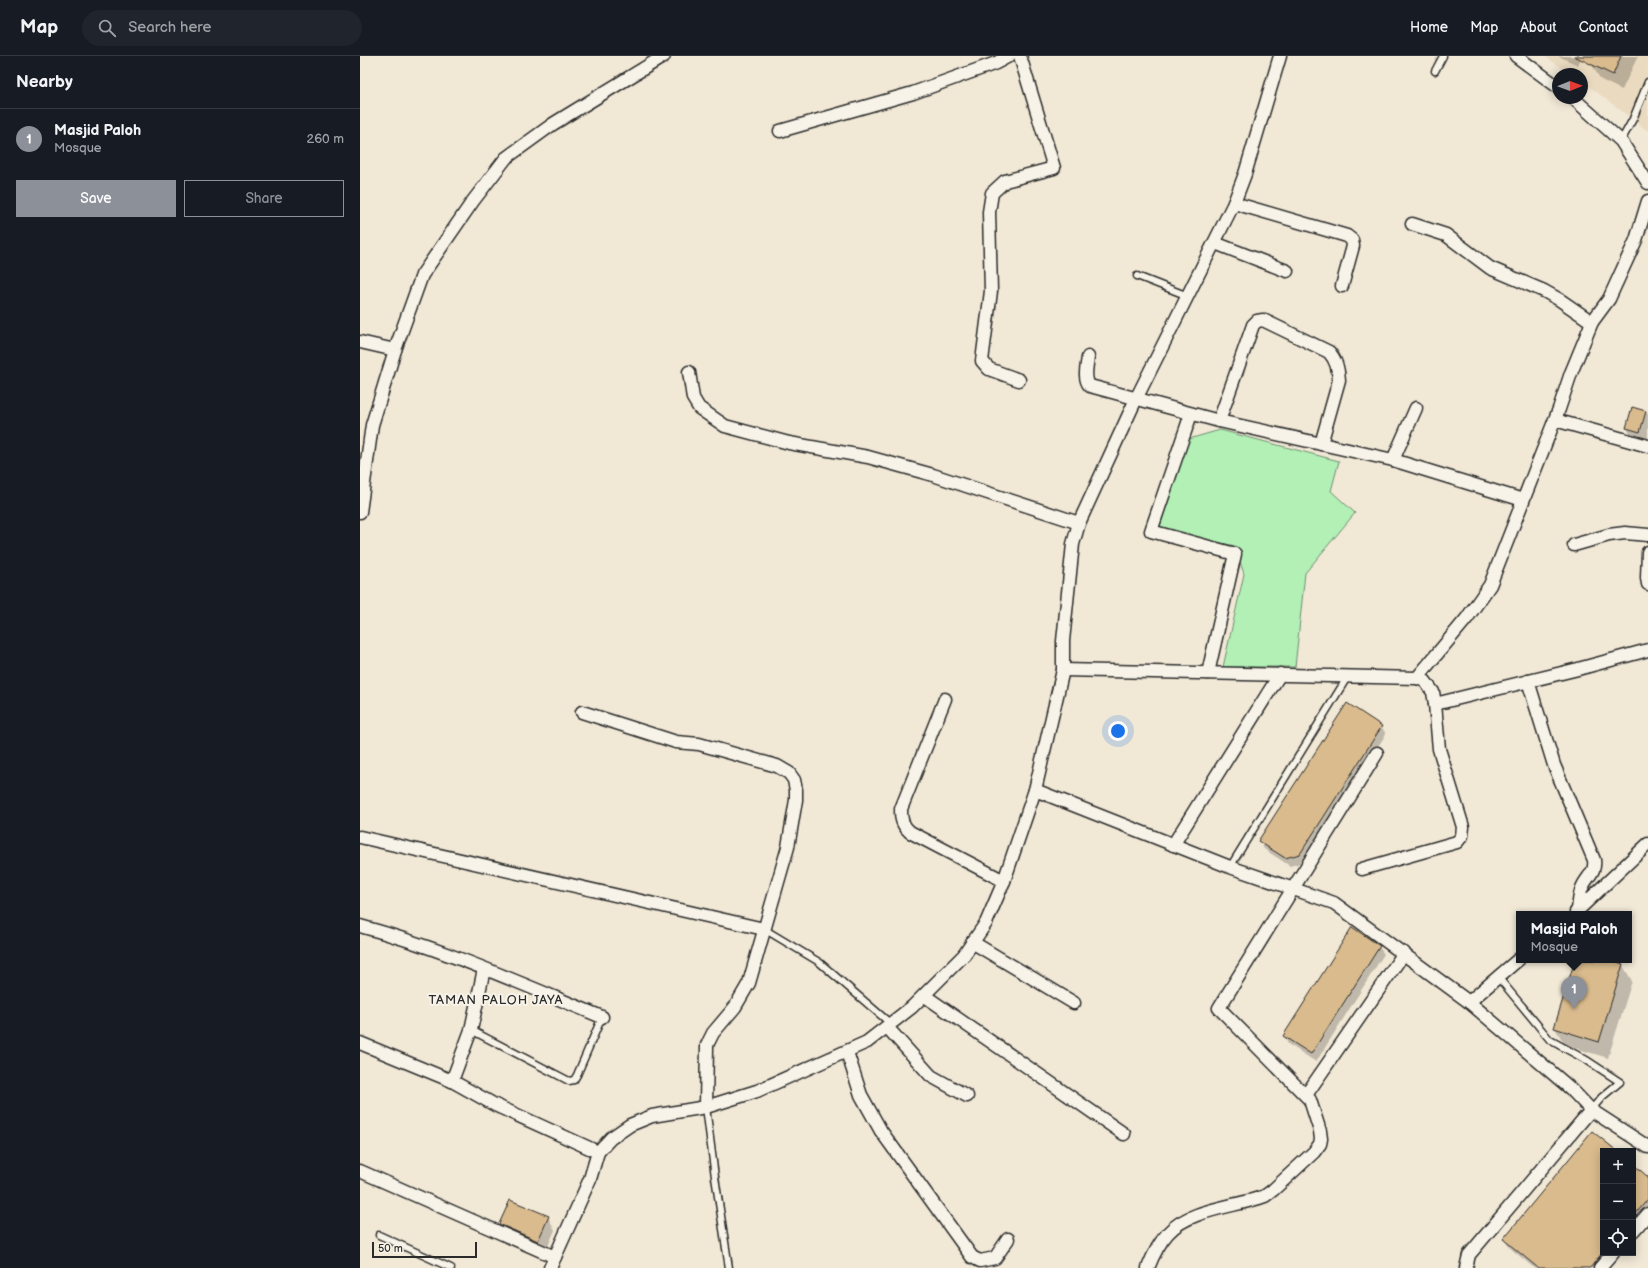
<!DOCTYPE html>
<meta charset="utf-8">
<style>
:root{--surface:#171b24;--page:#20242c;--text:#f1f3f6;--muted:#9ea1a6;--line:#363941;--accent:#8c9099}
body{margin:0;font-family:"Balsamiq Sans",sans-serif;background:var(--page);color:var(--text)}
.controls{position:absolute;right:12px;bottom:12px;display:grid;overflow:hidden;border-radius:0px;box-shadow:0 2px 10px #0003}
.controls button{width:36px;height:36px;display:grid;place-items:center;padding:0;border:0;border-bottom:1px solid var(--line);background:var(--surface);color:var(--text);font:20px sans-serif}
.compass{position:absolute;left:1192px;top:12px;width:36px;height:36px;border-radius:50%;background:var(--surface);box-shadow:0 2px 10px #0003;rotate:89deg}
.scale{position:absolute;left:12px;bottom:10px;width:105px;box-sizing:border-box;padding-left:4px;border:2px solid #2b2b2b;border-top:0;font-size:11px;line-height:14px;white-space:nowrap;color:#2b2b2b;-webkit-text-stroke:3px #f7f3e8;paint-order:stroke}
.you{position:absolute;left:758px;top:675px;width:14px;height:14px;margin:-10px;border:3px solid #fff;border-radius:50%;background:#1a73e8;box-shadow:0 0 0 6px #1a73e833}
.badge{display:grid;place-items:center;width:26px;height:26px;border-radius:50%;background:var(--accent);color:#fff;font-size:13px;font-weight:700}
.pin{position:absolute;translate:-50% -33px;filter:drop-shadow(0 1px 2px #0008)}
.pin::after{content:'';position:absolute;top:21px;width:14px;height:12px;background:inherit;clip-path:polygon(0 0,100% 0,50% 100%)}
.popup{position:absolute;left:1156px;top:855px;width:116px;height:52px;box-sizing:border-box;display:grid;place-content:center;border-radius:0px;background:var(--surface);filter:drop-shadow(0 1px 3px #0005);font-size:13px;white-space:nowrap;color:var(--muted)}
.popup b{font-size:15px;color:var(--text)}
.popup::after{content:'';position:absolute;left:50%;top:100%;margin-left:-8px;border:8px solid transparent;border-top-color:var(--surface)}
.list{margin:0;padding:0;list-style:none}
h2{display:flex;justify-content:space-between;align-items:center;height:52px;margin:0;padding:0 16px;font-size:17px}
h2 small{font-size:13px;font-weight:400;color:var(--muted)}
.list li{display:grid;grid-template-columns:26px 1fr auto;gap:12px;align-items:center;box-sizing:border-box;height:60px;padding:0 16px;border-top:1px solid var(--line)}
.list b{display:block;font-size:15px;white-space:nowrap}
.list p{margin:0;font-size:13px;white-space:nowrap;color:var(--muted)}
.list em{font-size:13px;font-style:normal;color:var(--muted)}
.actions{display:flex;gap:8px;padding:12px 16px}
.actions a{flex:1;padding:9px 0;border:1px solid var(--accent);border-radius:0px;text-align:center;font-size:14px;color:var(--accent)}
.actions .main{background:var(--accent);color:#fff}
.icon{flex:none;width:22px;height:22px;fill:none;stroke:currentColor;stroke-width:2;stroke-linecap:round;stroke-linejoin:round}
.map{position:relative;flex:none;width:1288px;height:1212px;overflow:hidden}
header{display:flex;align-items:center;gap:24px;box-sizing:border-box;height:56px;padding:0 20px;background:var(--surface);border-bottom:1px solid var(--line)}
header strong{font-size:19px}
nav{display:flex;gap:22px;margin-inline-start:auto;font-size:14px}
.search{width:280px;height:36px;background:var(--page);display:flex;align-items:center;gap:10px;box-sizing:border-box;padding:0 14px;border-radius:22px;color:var(--muted);font-size:15px}
main{display:flex}
aside{flex:1;background:var(--surface)}
.map>svg:first-child{display:block}
</style>
<header>
<strong>Map</strong>
<div class="search"><svg class="icon" aria-label="search" viewBox="0 0 24 24"><circle cx="10" cy="10" r="6"/><path d="M15 15l6 6"/></svg>Search here</div>
<nav><a>Home</a><a>Map</a><a>About</a><a>Contact</a></nav>
</header>
<main>
<aside>
<h2>Nearby<small></small></h2>
<ul class="list">
<li><span class="badge">1</span><div><b>Masjid Paloh</b><p>Mosque</p></div><em>260 m</em></li>
</ul>
<div class="actions"><a class="main">Save</a><a>Share</a></div>
</aside>
<div class="map">
<svg width="1288" height="1212" viewBox="0 0 1288 1212">
<rect width="100%" height="100%" fill="#f1e8d6"/>
<filter id="ink" filterUnits="userSpaceOnUse"><feTurbulence type="fractalNoise" baseFrequency=".025" numOctaves="2"/><feDisplacementMap in="SourceGraphic" scale="8" xChannelSelector="R" yChannelSelector="G"/><feConvolveMatrix kernelMatrix="1 2 1 2 8 2 1 2 1" color-interpolation-filters="sRGB"/></filter>
<g filter="url(#ink)">
<path fill="#eadac0" d="M 1184,0 L 1288,0 L 1288,75 L 1222,25 L 1222,18 L 1212,18 Z"/>
<path fill="#b2f0b6" stroke="#6e8e70" d="M 860,374 L 979,405 L 971,435 L 995,457 L 945,517 L 935,611 L 863,611 L 884,518 L 875,490 L 799,473 L 829,383 Z"/>
<g fill="#0003">
<path d="M 1198,0 L 1222,0 L 1218,9 Z"/>
<path d="M 1235,0 L 1278,0 L 1262,34 L 1241,24 L 1231,8 Z"/>
<path d="M 1272,352 L 1288,357 L 1288,385 L 1274,384 L 1267,372 Z"/>
<path d="M 1021,670 L 1026,678 L 944,806 L 930,810 L 904,793 L 900,785 Z"/>
<path d="M 1019,891 L 1024,898 L 956,1006 L 928,988 L 924,980 Z"/>
<path d="M 1216,904 L 1248,904 L 1262,908 L 1272,925 L 1248,1002 L 1205,989 L 1195,972 Z"/>
<path d="M 1232,1076 L 1255,1095 L 1243,1095 L 1243,1197 L 1253,1197 L 1241,1212 L 1174,1212 L 1149,1191 L 1144,1183 Z"/>
<path d="M 1273,1110 L 1288,1122 L 1288,1156 L 1273,1174 Z"/>
<path d="M 188,1161 L 195,1174 L 185,1197 L 147,1180 L 140,1168 Z"/>
</g>
<g fill="#d9bb8d" stroke="#2b2b2b">
<path d="M 1214,0 L 1261,0 L 1253,19 Z"/>
<path d="M 1272,351 L 1286,355 L 1280,376 L 1266,372 Z"/>
<path d="M 987,647 L 1022,670 L 940,798 L 925,802 L 898,785 Z"/>
<path d="M 992,871 L 1020,890 L 951,998 L 923,980 Z"/>
<path d="M 1215,904 L 1252,904 L 1263,908 L 1239,986 L 1194,972 Z"/>
<path d="M 1232,1075 L 1257,1095 L 1243,1095 L 1243,1196 L 1230,1212 L 1178,1212 L 1143,1183 Z"/>
<path d="M 1273,1108 L 1288,1121 L 1288,1143 L 1273,1161 Z"/>
<path d="M 150,1144 L 189,1160 L 178,1185 L 139,1168 Z"/>
</g>
<g fill="none" stroke-linecap="round" stroke-linejoin="round">
<g stroke="#2b2b2b" stroke-width="9">
<g id="service">
<path d="M 1075,15 L 1083,0"/>
<path d="M 1261,85 L 1273,63 L 1288,26"/>
<path d="M 777,220 L 828,240"/>
<path d="M 870,811 L 988,620"/>
<path d="M 404,873 L 459,906 L 531,968"/>
<path d="M 1138,921 L 1190,984 L 1228,1005 L 1260,1026 L 1242,1041 L 1231,1054"/>
<path d="M 111,974 L 209,1025 L 214,1024 L 217,1019 L 242,961"/>
<path d="M 346,1051 L 355,1121 L 369,1212"/>
<path d="M 19,1179 L 91,1212"/>
</g>
</g>
<g stroke="#2b2b2b" stroke-width="15">
<g id="minor">
<path d="M 1156,0 L 1198,31"/>
<path d="M 1213,42 L 1261,85 L 1288,127"/>
<path d="M 420,75 L 553,37 L 636,7 L 649,0"/>
<path d="M 874,147 L 987,180 L 992,184 L 993,190 L 982,230"/>
<path d="M 1052,168 L 1086,179 L 1130,212 L 1184,235 L 1200,244 L 1232,266"/>
<path d="M 855,187 L 927,215"/>
<path d="M 0,286 L 35,294"/>
<path d="M 728,301 C 727,310 723,323 730,330 L 859,365 L 1033,404 L 1163,444"/>
<path d="M 329,316 L 333,342 L 339,352 L 365,370 L 429,387 L 508,401 L 573,419 L 719,467"/>
<path d="M 659,324 L 629,313 L 622,305 L 631,235 L 629,156 L 632,137 L 645,125 L 694,112 L 660,0"/>
<path d="M 831,358 L 791,475 L 875,498 L 848,617"/>
<path d="M 1195,364 L 1288,390"/>
<path d="M 859,365 L 893,269 L 897,265 L 903,264 L 969,296 C 976,304 978,312 979,324 L 961,388"/>
<path d="M 1033,404 L 1056,352"/>
<path d="M 0,456 L 12,369 L 35,294 L 62,219 L 113,145 L 146,102 L 193,68 L 304,0"/>
<path d="M 1214,489 L 1249,479 L 1265,477 L 1288,479"/>
<path d="M 1288,496 L 1287,522 L 1288,528"/>
<path d="M 703,614 L 1057,622 L 1065,625 L 1073,636 L 1075,648 L 1079,693 L 1103,771 L 1102,780 L 1097,786 L 1002,813"/>
<path d="M 1057,622 L 1107,562 L 1130,529 L 1199,353 L 1211,317 L 1232,266 L 1249,243 L 1276,184 L 1288,145"/>
<path d="M 1168,625 L 1194,709 L 1234,804 C 1236,817 1226,821 1222,832 C 1219,839 1219,847 1218,854"/>
<path d="M 585,643 L 541,753 C 541,763 542,769 550,776 L 644,825"/>
<path d="M 1075,648 L 1218,613 L 1288,594"/>
<path d="M 222,656 L 316,686 L 339,688 L 417,710 L 429,717 L 434,724 L 436,734 L 436,744 L 428,791 L 389,927 L 375,951 L 353,977 L 347,989 L 346,1051"/>
<path d="M 675,734 L 870,811 L 974,847 L 1109,946 L 1211,1033 L 1231,1054 L 1109,1199 L 1106,1212"/>
<path d="M 0,781 L 404,873"/>
<path d="M 813,789 L 920,618"/>
<path d="M 1216,856 L 1288,788"/>
<path d="M 0,870 C 82,892 164,929 242,961"/>
<path d="M 612,886 L 714,947"/>
<path d="M 565,940 L 764,1078"/>
<path d="M 1109,946 L 1159,903"/>
<path d="M 527,971 L 571,1020 L 607,1040"/>
<path d="M 0,987 L 92,1025 L 135,1049 L 238,1096"/>
<path d="M 487,996 L 501,1039 L 521,1075 L 612,1201 L 620,1205 L 635,1202 L 648,1183"/>
<path d="M 92,1025 L 111,974 L 124,913"/>
<path d="M 946,1039 L 1044,897"/>
<path d="M 1231,1054 L 1288,1091"/>
<path d="M 0,1115 L 195,1201"/>
<path d="M 1273,1175 L 1288,1158"/>
<path d="M 190,1212 L 230,1123 L 238,1096 L 251,1082 L 270,1069 L 292,1060 L 346,1051 L 397,1035 L 507,986 L 552,951 L 604,899 L 626,867 L 644,825 L 675,734 L 703,614 L 703,585 L 713,488 L 719,467 L 776,343 L 874,147 L 885,118 L 920,0"/>
<path d="M 788,1212 C 793,1199 799,1187 808,1177 C 829,1153 876,1151 905,1140 L 913,1134 L 954,1096 L 960,1088 L 961,1083 L 960,1075 L 950,1044 L 859,952 L 1017,697"/>
<path d="M 1240,1212 L 1253,1197"/>
</g>
</g>
<use href="#service" stroke="#f7f3e8" stroke-width="6"/>
<use href="#minor" stroke="#f7f3e8" stroke-width="12"/>
</g>
</g>
<g text-anchor="middle" stroke-width="4" stroke-linejoin="round" paint-order="stroke">
<g font-size="13" letter-spacing="1" fill="#2b2b2b" stroke="#f7f3e8">
<text x="136" y="948">TAMAN PALOH JAYA</text>
</g>
</g>
</svg>
<div class="controls">
<button>+</button>
<button>−</button>
<button><svg class="icon" aria-label="locate" viewBox="0 0 24 24"><circle cx="12" cy="12" r="6"/><path d="M12 2v4M12 18v4M2 12h4M18 12h4"/></svg></button>
</div>
<svg class="compass" viewBox="-18 -18 36 36"><path d="M0-13l5 13h-10z" fill="#e53935"/><path d="M0 13l5-13h-10z" fill="#9ea1a6"/></svg>
<div class="scale">50 m</div>
<div class="you"></div>
<div class="pin badge" style="left:1214px;top:953px">1</div>
<div class="popup"><b>Masjid Paloh</b>Mosque</div>
</div>
</main>
